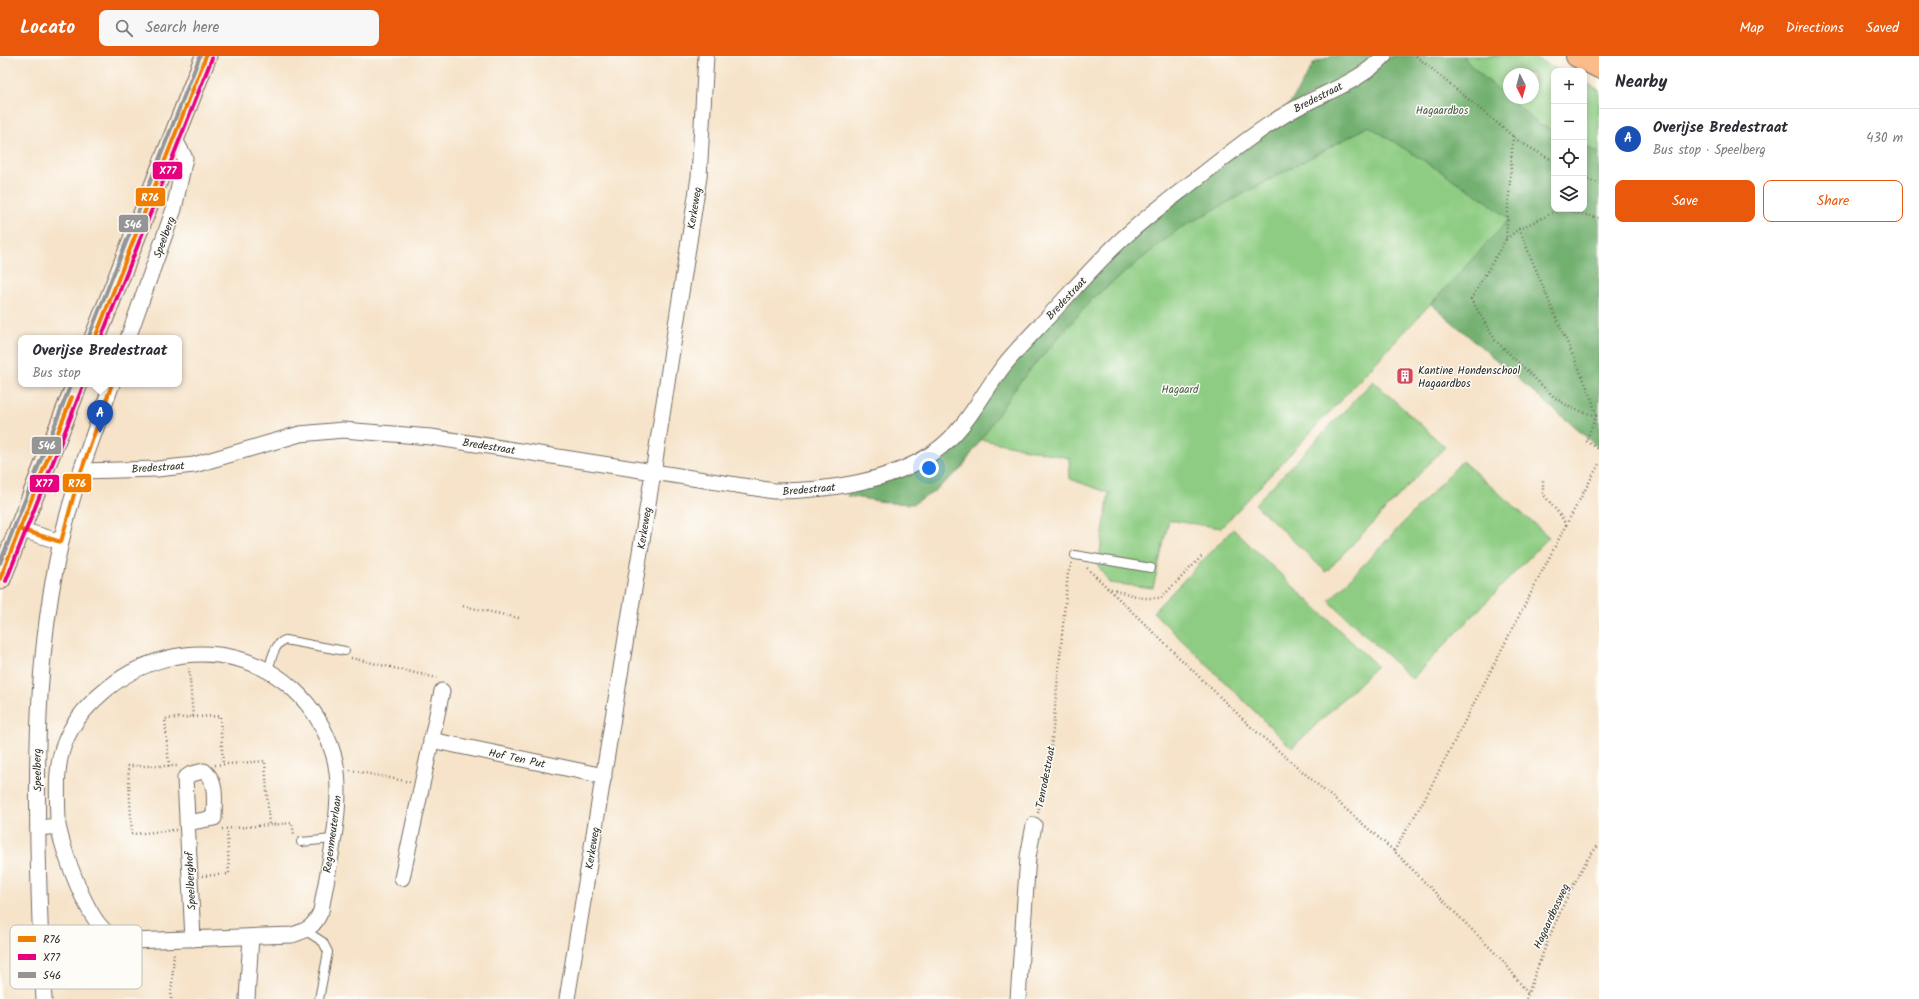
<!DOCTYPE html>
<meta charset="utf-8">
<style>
:root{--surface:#fff;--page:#f7f7f7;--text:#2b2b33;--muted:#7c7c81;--line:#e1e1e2;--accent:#ea580c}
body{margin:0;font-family:Kalam,sans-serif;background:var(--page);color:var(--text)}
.controls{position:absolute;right:12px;top:12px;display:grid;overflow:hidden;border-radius:8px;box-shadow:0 2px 6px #0003}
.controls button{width:36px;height:36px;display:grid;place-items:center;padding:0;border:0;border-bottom:1px solid var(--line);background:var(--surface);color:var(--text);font:20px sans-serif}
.compass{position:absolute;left:1503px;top:12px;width:36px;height:36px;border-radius:50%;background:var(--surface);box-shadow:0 2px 6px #0003;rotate:174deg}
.you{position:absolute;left:929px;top:412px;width:14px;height:14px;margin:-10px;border:3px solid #fff;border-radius:50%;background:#1a73e8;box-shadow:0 0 0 6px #1a73e833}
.badge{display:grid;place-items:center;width:26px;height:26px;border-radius:50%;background:var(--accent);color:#fff;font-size:13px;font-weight:700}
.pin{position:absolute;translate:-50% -33px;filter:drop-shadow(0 1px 2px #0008)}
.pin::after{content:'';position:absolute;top:21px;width:14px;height:12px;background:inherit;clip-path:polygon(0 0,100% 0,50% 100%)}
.popup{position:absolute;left:18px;top:279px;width:164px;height:52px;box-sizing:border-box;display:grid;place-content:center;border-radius:8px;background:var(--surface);filter:drop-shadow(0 1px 3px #0005);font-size:13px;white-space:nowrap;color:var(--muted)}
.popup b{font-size:15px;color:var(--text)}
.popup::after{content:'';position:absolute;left:50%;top:100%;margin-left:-8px;border:8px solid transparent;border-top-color:var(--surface)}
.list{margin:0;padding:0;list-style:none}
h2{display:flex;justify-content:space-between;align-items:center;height:52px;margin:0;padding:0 16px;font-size:17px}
h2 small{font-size:13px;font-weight:400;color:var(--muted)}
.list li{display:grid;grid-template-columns:26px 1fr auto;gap:12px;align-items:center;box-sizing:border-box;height:60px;padding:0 16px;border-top:1px solid var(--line)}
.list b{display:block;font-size:15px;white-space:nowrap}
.list p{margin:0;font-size:13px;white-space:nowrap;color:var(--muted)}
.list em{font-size:13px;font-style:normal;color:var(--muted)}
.actions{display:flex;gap:8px;padding:12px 16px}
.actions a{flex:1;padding:9px 0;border:1px solid var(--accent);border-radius:8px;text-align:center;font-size:14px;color:var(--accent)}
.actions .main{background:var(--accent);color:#fff}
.icon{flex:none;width:22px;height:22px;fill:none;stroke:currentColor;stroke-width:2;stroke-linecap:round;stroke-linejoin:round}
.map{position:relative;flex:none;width:1599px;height:943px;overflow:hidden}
header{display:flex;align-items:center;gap:24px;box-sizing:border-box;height:56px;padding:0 20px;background:var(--accent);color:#fff}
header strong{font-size:19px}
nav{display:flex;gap:22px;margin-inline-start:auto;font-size:14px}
.search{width:280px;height:36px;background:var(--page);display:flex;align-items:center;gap:10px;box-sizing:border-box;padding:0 14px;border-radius:8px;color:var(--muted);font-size:15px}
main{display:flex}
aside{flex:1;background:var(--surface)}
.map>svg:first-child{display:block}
</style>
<header>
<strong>Locato</strong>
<div class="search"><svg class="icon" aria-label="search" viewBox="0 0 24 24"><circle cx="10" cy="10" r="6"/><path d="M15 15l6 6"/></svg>Search here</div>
<nav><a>Map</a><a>Directions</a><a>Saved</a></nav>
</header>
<main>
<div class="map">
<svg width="1599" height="943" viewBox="0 0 1599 943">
<rect width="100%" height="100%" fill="#fdfcf7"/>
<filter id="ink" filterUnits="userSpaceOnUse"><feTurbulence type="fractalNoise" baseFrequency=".025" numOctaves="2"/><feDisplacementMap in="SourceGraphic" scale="8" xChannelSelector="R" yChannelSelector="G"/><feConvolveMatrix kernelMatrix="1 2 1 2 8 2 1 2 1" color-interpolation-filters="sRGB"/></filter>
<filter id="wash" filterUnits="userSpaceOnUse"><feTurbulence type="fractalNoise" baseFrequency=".012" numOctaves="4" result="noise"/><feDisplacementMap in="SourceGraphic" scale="16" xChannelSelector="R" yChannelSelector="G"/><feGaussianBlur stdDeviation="0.9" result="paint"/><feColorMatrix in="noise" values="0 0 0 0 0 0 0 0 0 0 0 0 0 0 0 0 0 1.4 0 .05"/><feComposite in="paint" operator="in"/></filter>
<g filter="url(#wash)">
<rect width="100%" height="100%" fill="#f6e3c9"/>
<g fill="#8dcc82" stroke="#5c7c56" fill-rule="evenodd">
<path d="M 1463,0 L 1531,0 L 1561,15 L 1554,15 L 1554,75 L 1540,69 L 1472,11 ZM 1509,18 L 1533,18 L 1533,42 L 1509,42 Z"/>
<path d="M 1584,26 L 1599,34 L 1599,97 L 1584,90 Z"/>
<path d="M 1369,70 L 1484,143 L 1510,163 L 1221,472 L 1169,464 L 1153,532 L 1109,527 L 1098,509 L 1109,437 L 1070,423 L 1069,402 L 980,383 L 1019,327 L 1093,242 L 1180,172 Z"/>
<path d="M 1373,325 L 1445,391 L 1326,516 L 1255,448 Z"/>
<path d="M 1462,405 L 1549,481 L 1412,623 L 1329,545 Z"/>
<path d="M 1233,473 L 1377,610 L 1292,692 L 1153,556 Z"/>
</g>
<g fill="#72b070" stroke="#4e6e4e">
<path d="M 1331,0 L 1380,0 L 1287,53 L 1314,7 Z"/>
<path d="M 1391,0 L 1463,0 L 1472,11 L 1540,69 L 1554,75 L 1554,153 L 1584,153 L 1584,90 L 1599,97 L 1599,392 L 1431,248 L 1509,163 L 1484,143 L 1369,70 L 1180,172 L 1093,242 L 1019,327 L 961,413 L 932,437 L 913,448 L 891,447 L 847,440 L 852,431 L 937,401 L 1005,313 L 1134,180 L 1250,86 Z"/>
</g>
</g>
<g filter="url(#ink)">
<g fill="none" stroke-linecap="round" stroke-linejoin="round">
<g stroke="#726b62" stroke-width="10">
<g id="lane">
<path d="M 1075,499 L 1151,512"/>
<path d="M 268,615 C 271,605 274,587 285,584 L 345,595"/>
<path d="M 301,786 L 332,783"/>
<path d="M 306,875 L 323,886 L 328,896 L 319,943"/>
</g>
</g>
<g stroke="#726b62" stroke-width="17">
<g id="street">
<path d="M 128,282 L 174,153 L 185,102 L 173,80"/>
<path d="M 81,415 L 157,413 L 194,409 L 300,378 L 343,374 L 431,381 L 774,435 C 824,435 892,426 934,396 C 964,376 981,340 1002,312 C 1016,294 1033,277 1049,260 C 1075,232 1101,201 1130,176 C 1150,158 1172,142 1194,125 C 1225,101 1256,75 1291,55 C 1322,37 1359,27 1384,0"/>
<path d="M 19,473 L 61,486"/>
<path d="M 431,684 L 604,720"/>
<path d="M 187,767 L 214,762 C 214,746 218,726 204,715 L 191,718 L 185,722 L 193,883"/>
<path d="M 38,772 L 58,770 C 64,797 85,858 106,876 C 114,882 121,884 131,885 L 292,879 C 308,874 314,871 321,855 C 328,811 347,739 333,697 C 301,593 179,567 101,638 C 86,651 72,668 65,686 C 54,712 58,743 58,770"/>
<path d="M 402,822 L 442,635"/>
<path d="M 44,943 C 40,892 39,841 38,789 C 36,687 38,587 61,486 C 73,432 93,380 112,328"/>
<path d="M 247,943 L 251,881"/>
<path d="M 567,943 L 653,417 L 699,121 L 706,0"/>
<path d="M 1018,943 L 1028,801 L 1034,769"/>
</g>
</g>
<g stroke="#726b62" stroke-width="23">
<g id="secondary">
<path d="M 95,282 L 206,0"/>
<path d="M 0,523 L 77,328"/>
</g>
</g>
<g stroke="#726b62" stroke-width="24">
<path id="highway" d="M 1577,0 L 1599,11"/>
</g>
<g stroke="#726b62" stroke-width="2.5" stroke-dasharray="1 3" stroke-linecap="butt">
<path d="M 1416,0 L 1520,86 L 1554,105"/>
<path d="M 1513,80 L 1506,183 L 1471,243 L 1495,284 L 1554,341 L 1571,352 L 1596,360 L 1586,385 L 1599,393"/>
<path d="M 1584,123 L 1599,127"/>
<path d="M 1519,173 L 1561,153 L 1599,162"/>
<path d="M 1506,183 L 1519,173 L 1554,257 L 1591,340 L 1596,359"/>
<path d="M 1566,469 L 1599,408"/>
<path d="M 1087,512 L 1250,670 L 1394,795 L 1505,907 L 1528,938"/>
<path d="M 1107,532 L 1143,542 L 1161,542 L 1202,500"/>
<path d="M 463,550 L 519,562"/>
<path d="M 351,602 L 437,622"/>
<path d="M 193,661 L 220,660 L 223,708"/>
<path d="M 215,709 L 265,705 L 269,769"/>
<path d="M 169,710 L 165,663 L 193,661 L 189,612"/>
<path d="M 350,714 L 410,726"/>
<path d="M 1038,757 L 1050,704 L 1068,517 L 1072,507"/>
<path d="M 222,773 L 292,767 L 294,778"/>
<path d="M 176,774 L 132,778 L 128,710 L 178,710"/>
<path d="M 1394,795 L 1424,744 L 1566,469 L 1561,460 L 1543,438 L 1543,422"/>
<path d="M 202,820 L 229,818 L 227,773"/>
<path d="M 53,894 L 106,892"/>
<path d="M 171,943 L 174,896"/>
<path d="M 1526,943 C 1540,904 1554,866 1573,830 C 1581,815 1587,801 1599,789"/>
</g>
<use href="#lane" stroke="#fff" stroke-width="8"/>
<use href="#street" stroke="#fff" stroke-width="15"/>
<use href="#secondary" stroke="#fde4d0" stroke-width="21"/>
<use href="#highway" stroke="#f9bc8a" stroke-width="22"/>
<g stroke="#fdfcf7" stroke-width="7">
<g id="bus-1">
<path d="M 95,282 L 206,0"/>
<path d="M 19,473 L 61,486 L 78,424 L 112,328"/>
<path d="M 0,523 L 72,341"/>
</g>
</g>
<g stroke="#fdfcf7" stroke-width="7">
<g id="bus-2">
<path d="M 101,282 L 212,2"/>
<path d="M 6,525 L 83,330"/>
</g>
</g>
<g stroke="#fdfcf7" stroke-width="7">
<g id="bus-3">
<path d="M 89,280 L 200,0"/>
<path d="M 0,507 L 71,328"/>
</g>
</g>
<use href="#bus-1" stroke="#ef7d00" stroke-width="4"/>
<use href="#bus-2" stroke="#e6007e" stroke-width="4"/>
<use href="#bus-3" stroke="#959595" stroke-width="4"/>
</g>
</g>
<defs>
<g id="building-square" transform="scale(0.9)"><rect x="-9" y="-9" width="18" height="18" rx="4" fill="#d1495b" stroke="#fdfcf7"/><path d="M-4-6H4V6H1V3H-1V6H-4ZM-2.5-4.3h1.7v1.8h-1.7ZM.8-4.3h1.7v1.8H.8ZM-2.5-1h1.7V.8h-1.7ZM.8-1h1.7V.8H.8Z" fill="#fff"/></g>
</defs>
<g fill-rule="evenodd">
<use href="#building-square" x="1405" y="320"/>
</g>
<g text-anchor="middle" stroke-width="3" stroke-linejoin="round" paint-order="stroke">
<g font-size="11" fill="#2b2b2b" stroke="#fdfcf7">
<text transform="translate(1318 41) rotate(-27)" y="4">Bredestraat</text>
<text transform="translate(694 152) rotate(-81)" y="4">Kerkeweg</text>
<text transform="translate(164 181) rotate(-70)" y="4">Speelberg</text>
<text transform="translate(1066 242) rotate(-47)" y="4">Bredestraat</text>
<text transform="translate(489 390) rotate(9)" y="4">Bredestraat</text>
<text transform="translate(158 411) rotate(-4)" y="4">Bredestraat</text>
<text transform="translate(809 433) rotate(-5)" y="4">Bredestraat</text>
<text transform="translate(644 472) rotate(-81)" y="4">Kerkeweg</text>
<text transform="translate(517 702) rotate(12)" y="4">Hof Ten Put</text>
<text transform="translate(37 714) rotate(-91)" y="4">Speelberg</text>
<text transform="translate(1045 721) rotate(-79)" y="4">Tenrodestraat</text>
<text transform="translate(332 778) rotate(-82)" y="4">Regenmeuterlaan</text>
<text transform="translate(592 792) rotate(-81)" y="4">Kerkeweg</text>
<text transform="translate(190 825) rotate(-93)" y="4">Speelberghof</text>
<text transform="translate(1551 860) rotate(-65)" y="4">Hagaardbosweg</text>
</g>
<g font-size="11" fill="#485b45" stroke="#fdfcf7">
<text x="1442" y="58">Hagaardbos</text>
<text x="1180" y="337">Hagaard</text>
</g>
<g font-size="11" fill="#2b2b2b" stroke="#fdfcf7" text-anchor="start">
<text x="1418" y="318">Kantine Hondenschool<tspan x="1418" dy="13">Hagaardbos</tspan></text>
</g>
</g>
<rect x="10" y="869" width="132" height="64" rx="6" fill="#fdfcf7" stroke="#bebdba" stroke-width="1"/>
<rect x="18" y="880" width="18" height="6" fill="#ef7d00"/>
<rect x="18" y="898" width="18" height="6" fill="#e6007e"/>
<rect x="18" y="916" width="18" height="6" fill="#959595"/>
<g font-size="11" fill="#2b2b2b">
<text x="43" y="887">R76</text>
<text x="43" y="905">X77</text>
<text x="43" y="923">546</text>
</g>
<g stroke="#fdfcf7" stroke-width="1.5">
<rect x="152" y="105" width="31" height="19" rx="4" fill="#e6007e"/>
<rect x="135" y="131" width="31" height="20" rx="4" fill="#ef7d00"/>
<rect x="118" y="158" width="31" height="19" rx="4" fill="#959595"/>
<rect x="31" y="380" width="31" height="19" rx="4" fill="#959595"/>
<rect x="62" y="417" width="30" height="20" rx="4" fill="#ef7d00"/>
<rect x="29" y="418" width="31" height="19" rx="4" fill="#e6007e"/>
</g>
<g font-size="11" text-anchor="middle" font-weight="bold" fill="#fff">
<text x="168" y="118">X77</text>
<text x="150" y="145">R76</text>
<text x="133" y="172">546</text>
<text x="47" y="393">546</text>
<text x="77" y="431">R76</text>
<text x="44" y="431">X77</text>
</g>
</svg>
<div class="controls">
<button>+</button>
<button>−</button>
<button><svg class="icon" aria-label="locate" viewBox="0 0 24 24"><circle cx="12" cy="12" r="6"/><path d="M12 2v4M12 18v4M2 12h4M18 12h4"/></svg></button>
<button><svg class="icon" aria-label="layers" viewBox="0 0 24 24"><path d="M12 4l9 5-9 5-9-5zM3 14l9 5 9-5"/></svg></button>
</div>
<svg class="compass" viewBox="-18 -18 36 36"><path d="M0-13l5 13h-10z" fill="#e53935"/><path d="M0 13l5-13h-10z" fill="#7c7c81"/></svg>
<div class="you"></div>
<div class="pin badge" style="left:100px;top:377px;background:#1a4fb4">A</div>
<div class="popup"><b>Overijse Bredestraat</b>Bus stop</div>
</div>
<aside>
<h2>Nearby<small></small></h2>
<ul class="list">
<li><span class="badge" style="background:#1a4fb4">A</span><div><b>Overijse Bredestraat</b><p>Bus stop · Speelberg</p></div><em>430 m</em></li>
</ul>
<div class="actions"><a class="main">Save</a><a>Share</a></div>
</aside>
</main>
